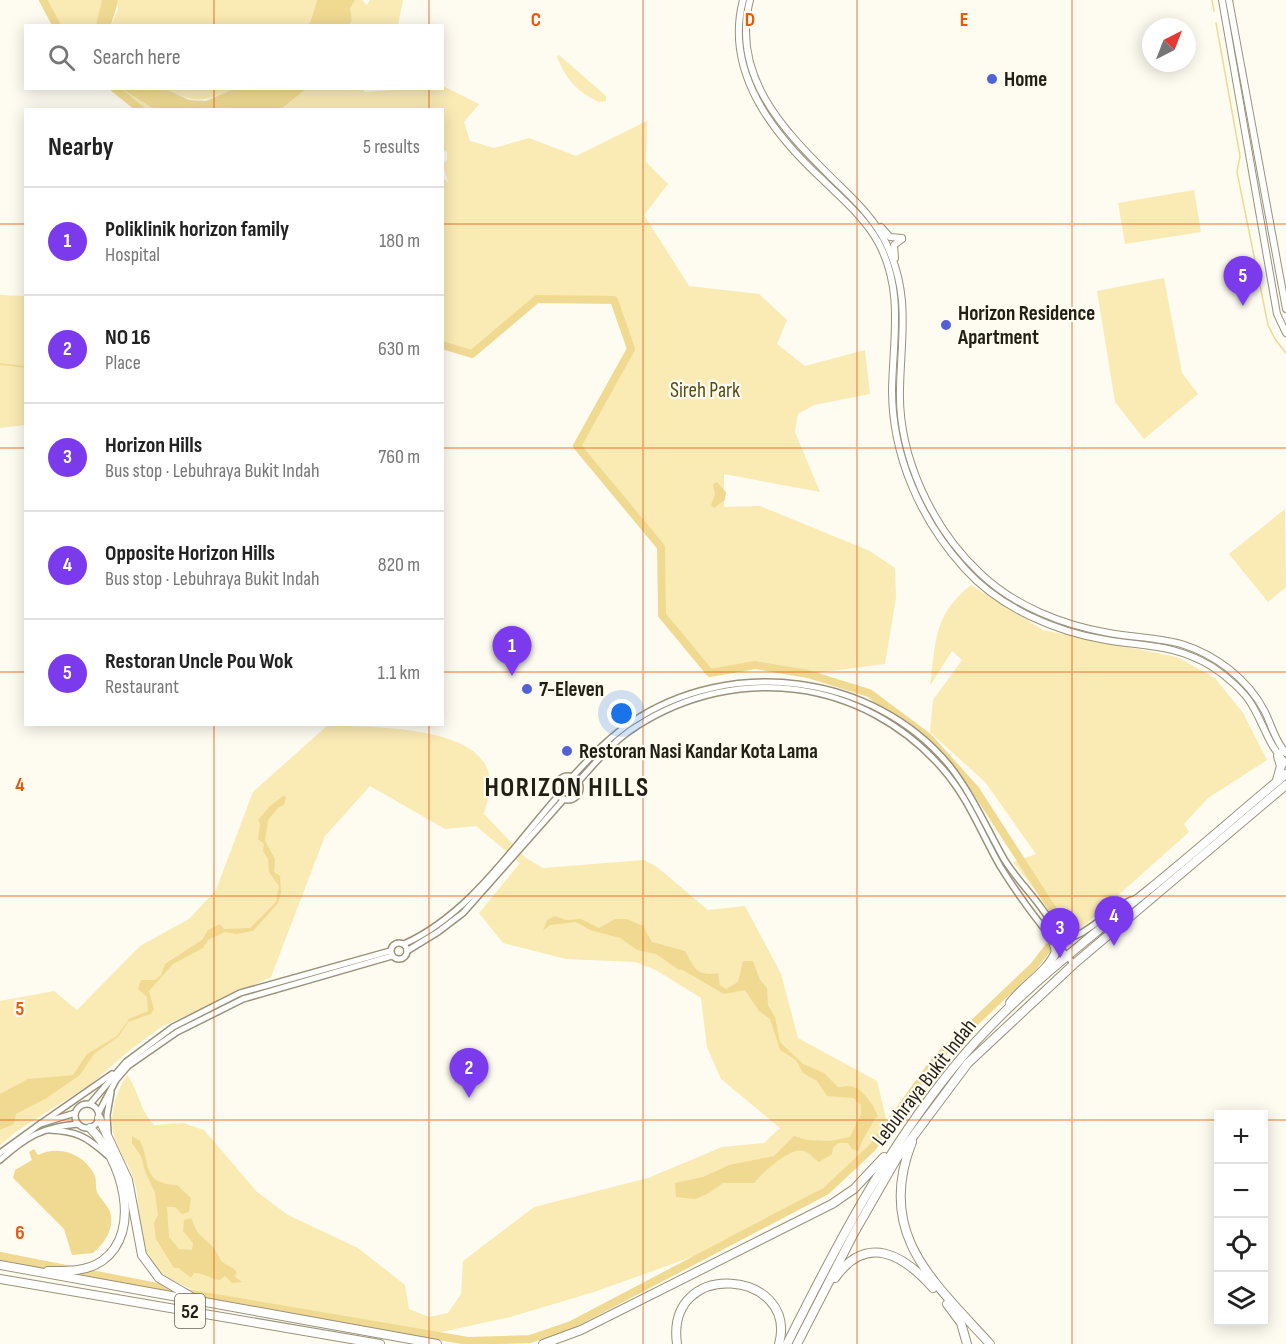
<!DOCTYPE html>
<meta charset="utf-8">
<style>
:root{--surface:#fff;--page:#f2f2f2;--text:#222;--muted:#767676;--line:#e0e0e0;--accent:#7c3aed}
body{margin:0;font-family:"Sofia Sans Condensed",sans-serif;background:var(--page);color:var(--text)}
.controls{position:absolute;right:18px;bottom:18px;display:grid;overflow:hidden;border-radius:0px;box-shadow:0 3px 15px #0003}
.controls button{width:54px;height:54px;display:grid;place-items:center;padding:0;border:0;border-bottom:2px solid var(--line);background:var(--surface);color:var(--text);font:30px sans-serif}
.compass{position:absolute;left:1142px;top:18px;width:54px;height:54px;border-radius:50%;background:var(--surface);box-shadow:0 3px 15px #0003;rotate:42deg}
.you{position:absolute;left:622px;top:714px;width:21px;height:21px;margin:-15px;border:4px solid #fff;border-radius:50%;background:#1a73e8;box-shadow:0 0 0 9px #1a73e833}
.badge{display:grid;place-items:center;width:39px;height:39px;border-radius:50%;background:var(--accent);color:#fff;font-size:20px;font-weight:700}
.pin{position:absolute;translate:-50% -50px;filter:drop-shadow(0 2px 3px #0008)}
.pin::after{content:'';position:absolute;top:32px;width:21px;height:18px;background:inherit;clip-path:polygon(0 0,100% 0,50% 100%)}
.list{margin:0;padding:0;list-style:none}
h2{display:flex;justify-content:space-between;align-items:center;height:78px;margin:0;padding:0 24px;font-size:26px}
h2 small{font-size:20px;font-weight:400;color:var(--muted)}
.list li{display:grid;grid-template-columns:39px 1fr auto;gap:18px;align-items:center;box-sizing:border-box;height:108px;padding:0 24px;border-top:2px solid var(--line)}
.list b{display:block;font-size:22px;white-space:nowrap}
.list p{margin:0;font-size:20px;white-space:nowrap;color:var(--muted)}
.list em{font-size:20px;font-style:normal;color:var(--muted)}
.icon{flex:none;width:33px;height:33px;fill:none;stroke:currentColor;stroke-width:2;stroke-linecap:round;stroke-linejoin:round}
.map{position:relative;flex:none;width:1286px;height:1344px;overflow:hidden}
.search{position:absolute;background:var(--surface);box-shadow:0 3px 15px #0003;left:24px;top:24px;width:420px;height:66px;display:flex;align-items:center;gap:15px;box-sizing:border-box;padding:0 21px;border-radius:0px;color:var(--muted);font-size:22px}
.panel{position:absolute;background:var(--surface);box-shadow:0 3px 15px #0003;left:24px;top:108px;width:420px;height:618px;border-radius:0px}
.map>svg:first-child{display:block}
</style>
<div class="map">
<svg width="1286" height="1344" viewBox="0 0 1286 1344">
<rect width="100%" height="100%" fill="#fefbf1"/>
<g fill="#faeab4">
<path d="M 43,0 L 102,0 L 96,26 L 57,25 Z"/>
<path d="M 117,0 L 317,0 L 310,23 L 306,25 L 111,26 L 118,9 Z"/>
<path d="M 355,0 L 362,0 L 367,5 L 370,0 L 403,0 L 398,25 L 349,26 L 352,21 L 349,8 Z"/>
<path d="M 559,55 L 606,96 L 606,101 L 599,102 C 577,92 566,79 557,57 Z"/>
<path d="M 443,86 L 479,104 L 464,122 L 470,141 L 494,148 L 529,138 L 576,156 L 647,121 L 646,162 L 668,184 L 644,215 L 689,286 L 759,294 L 787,320 L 777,344 L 805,366 L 865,350 L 870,394 L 814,405 L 798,414 L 795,432 L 820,492 L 724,474 L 724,507 L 760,506 L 870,551 L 895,568 L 896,598 L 885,664 L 808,674 L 755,665 L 710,673 L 662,615 L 661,547 L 577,446 L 631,349 L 614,300 L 537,299 L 472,354 L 443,345 L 443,178 L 448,182 L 443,165 L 447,160 L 447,152 L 443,149 L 442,110 L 280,110 L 306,89 L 363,89 L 365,92 Z"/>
<path d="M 114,89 L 122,89 L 154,109 L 141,109 Z"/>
<path d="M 166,89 L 233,89 C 203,102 196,104 166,89 Z"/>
<path d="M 1194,190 L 1201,232 L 1125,244 L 1118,203 Z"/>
<path d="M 1164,278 L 1182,373 L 1198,394 L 1144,439 L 1115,402 L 1097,291 Z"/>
<path d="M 0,295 L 25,296 L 26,425 L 0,428 Z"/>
<path d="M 1285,509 L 1286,587 L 1268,602 L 1229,554 Z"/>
<path d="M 971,585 L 1043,630 L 1177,657 L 1215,678 L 1243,713 L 1267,760 L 1208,798 L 1184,824 L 1189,832 L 1078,931 L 1064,927 L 1013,862 L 1036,854 L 985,782 L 930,732 L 933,700 L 962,660 L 952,651 L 930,686 C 936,642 933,615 971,585 Z"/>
<path d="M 328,725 C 368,728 494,723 490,786 C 490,795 486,805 484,814 L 526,858 L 543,868 L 644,860 L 657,867 L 708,910 L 745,906 L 781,974 L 798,1038 L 877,1081 L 887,1123 L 861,1159 L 837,1179 L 769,1221 L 714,1249 L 594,1292 L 510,1317 L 437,1333 L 203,1292 C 184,1287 164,1279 152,1263 C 136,1242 141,1212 136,1187 C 131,1164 113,1147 112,1123 C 112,1105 118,1090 127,1075 C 139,1091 140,1111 154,1125 L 183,1123 L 204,1130 L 257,1192 L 288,1215 L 358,1248 L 405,1285 L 409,1309 L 429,1317 L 448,1313 L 461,1294 L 463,1261 L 534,1207 L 648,1178 L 722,1147 L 764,1143 L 780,1128 L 721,1079 L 707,1047 L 701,998 L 656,970 L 635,962 L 566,959 L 503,943 L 479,913 L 520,863 L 476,826 L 445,829 L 370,786 L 325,836 L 271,977 L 161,1027 L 131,1049 L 91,1084 L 17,1131 L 0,1145 L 0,1001 L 54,991 L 77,1010 L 140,946 L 189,919 L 216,890 L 253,792 Z"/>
</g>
<g fill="#f0da92">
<path d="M 102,0 L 117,0 L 118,2 L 111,25 L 96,25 Z"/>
<path d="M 317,0 L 355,0 L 350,8 L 352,21 L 349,25 L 306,25 L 310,23 Z"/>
<path d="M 122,89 L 166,89 L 189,100 L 206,101 L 233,89 L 306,89 L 280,110 L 154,109 Z"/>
<path d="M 717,482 L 726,492 L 725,500 L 714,508 L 711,505 L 715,494 L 713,484 Z"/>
<path d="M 283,796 L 286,797 L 284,805 L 279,807 L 268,820 L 265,841 L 275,859 L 274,872 L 280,876 L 281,893 L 278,903 L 253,931 L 236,934 L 225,932 L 208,940 L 203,948 L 173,964 L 149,991 L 154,1009 L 151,1014 L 128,1022 L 118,1037 L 94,1054 L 80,1075 L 45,1099 L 16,1114 L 14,1124 L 0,1130 L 0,1094 L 28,1079 L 73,1075 L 87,1054 L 117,1036 L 129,1019 L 148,1011 L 147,997 L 138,989 L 141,980 L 155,980 L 161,975 L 165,964 L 202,940 L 208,930 L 220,924 L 224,929 L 250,928 L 276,902 L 279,886 L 269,872 L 268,859 L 263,851 L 264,844 L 258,839 L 260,824 L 258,820 L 270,806 Z"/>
<path d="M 555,916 L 566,920 L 581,919 L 599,928 L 615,919 L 627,919 L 643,926 L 652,942 L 685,951 C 694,967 696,977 718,973 L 720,985 L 726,989 L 738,982 L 743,961 L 753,961 L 760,980 L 767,988 L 768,1005 L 775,1017 L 780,1042 L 803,1064 L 824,1073 L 838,1087 C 841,1088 844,1086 847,1086 C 861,1085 875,1106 878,1117 L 875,1118 C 871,1127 859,1144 859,1151 L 852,1149 L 848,1143 L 838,1143 L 833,1148 L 832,1154 L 819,1162 C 814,1159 810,1153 804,1151 C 791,1146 762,1173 754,1183 L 723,1183 C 717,1188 703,1197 695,1199 L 676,1197 L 675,1183 L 703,1177 L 729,1165 L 774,1156 L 794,1136 L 807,1140 L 830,1141 L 850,1137 L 861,1114 L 861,1105 L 853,1098 L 827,1096 L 817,1081 L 803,1073 L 796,1060 L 780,1050 L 770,1019 L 759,1011 L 745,990 L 724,994 L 681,969 L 679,970 L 656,954 L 637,950 L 620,938 L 590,930 L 576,922 L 550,925 L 543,931 L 547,920 Z"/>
<path d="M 132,1136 L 140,1141 C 151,1162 141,1184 177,1185 L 191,1198 L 189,1212 L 182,1214 L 175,1207 L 167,1207 L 169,1237 L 179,1249 L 192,1250 L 193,1243 L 183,1231 L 184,1220 L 191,1218 L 197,1232 L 214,1248 L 222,1262 L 234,1269 L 237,1273 L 234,1276 L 242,1282 L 232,1283 L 225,1276 L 220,1280 C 211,1279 202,1272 194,1273 L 191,1278 L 179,1268 L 174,1268 L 156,1239 L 154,1223 L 158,1215 L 155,1193 L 145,1171 L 141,1156 L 132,1143 Z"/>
<path d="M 34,1149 L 38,1155 C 58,1145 83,1153 94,1174 C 97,1179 95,1186 97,1192 C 100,1199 108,1205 110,1212 C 115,1228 105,1243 93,1253 L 72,1255 L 64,1229 L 13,1178 L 15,1170 L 32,1160 L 29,1152 Z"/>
</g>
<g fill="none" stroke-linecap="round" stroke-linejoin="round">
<g stroke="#f0da92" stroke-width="1.5">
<path d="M 1212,0 L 1214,11"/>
<path d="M 1216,23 L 1240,156 L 1237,172 L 1268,325 L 1275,339 L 1286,353"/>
<path d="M 0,364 L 26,367"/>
</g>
<g stroke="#f0da92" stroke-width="8">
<path d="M 43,0 L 57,26"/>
<path d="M 114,88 L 141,110"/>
<path d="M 0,1256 L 198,1295 L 468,1341 L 530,1339 L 571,1325 L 826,1191 L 872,1148 L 936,1059 L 1034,966 L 1064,927 L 975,789 L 928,737 L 869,693 L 808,674 L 755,665 L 710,673 L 662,615 L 661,547 L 577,446 L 631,349 L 614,300 L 537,299 L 472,354 L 442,345"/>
</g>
<g stroke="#99927a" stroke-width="8">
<g id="minor">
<circle cx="568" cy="788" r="12"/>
<path d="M 572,777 C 591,757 609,737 632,722 C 730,656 873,673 949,765 C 972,794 986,827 1004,859 C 1013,874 1026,888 1037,902 C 1046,914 1055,928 1066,937 C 1082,941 1114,904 1135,899"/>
<path d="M 578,782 C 596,762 614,740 637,726 C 737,662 864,679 942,768 C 968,797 981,833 1000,866 C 1021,900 1047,934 1074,964"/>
<circle cx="399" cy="951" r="8"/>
<path d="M 404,944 C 469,915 513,847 559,795"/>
<path d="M 407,951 L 438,932 L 463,913 L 564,799"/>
<circle cx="87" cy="1116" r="12"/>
<path d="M 90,1104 L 126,1062 L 173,1027 L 240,993 L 390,951"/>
<path d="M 99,1112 L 116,1080 L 128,1066 L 177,1032 L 243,999 L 392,956"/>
<path d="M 40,1124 L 112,1074"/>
<path d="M 49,1130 C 77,1131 87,1137 107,1155"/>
<path d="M 108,1133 L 107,1115 L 111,1092"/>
<path d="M 0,1153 L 40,1124 L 75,1113"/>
<path d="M 0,1160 C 26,1137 42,1127 78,1124"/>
</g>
</g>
<g stroke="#99927a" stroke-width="8">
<g id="major">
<path d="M 743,0 C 724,72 773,134 823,180 C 843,200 864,217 878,242 C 904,290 893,338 892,390 C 892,456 921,521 965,569 C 1000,608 1056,632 1106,640 C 1146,647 1174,644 1211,666 C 1225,675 1244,691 1252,705 C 1264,725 1269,747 1286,763"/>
<path d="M 750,0 C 731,74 781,128 831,177 C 851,197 873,216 886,243 C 911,295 901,335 900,389 C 898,456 932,528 980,573 C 1014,606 1063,625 1109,633 C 1158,641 1186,636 1229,669 C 1244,681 1257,696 1265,712 C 1272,726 1275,741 1286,753"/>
<path d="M 1222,0 L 1277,314 L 1286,333"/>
<path d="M 1229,0 L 1286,309"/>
<path d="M 881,227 L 890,237 L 902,238"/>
<path d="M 895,258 L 894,245 L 902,239"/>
</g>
</g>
<g stroke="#99927a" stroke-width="10">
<g id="highway">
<path d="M 1283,751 L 1286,752"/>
<path d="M 1277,780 L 1281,766 L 1278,756"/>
<path d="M 1010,1003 C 1023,985 1049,971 1056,951 L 1052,938"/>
<path d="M 99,1118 L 128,1180 L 142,1255 L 159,1278 L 195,1299"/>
<path d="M 912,1142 C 875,1234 934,1282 990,1344"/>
<path d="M 0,1265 L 437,1344"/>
<path d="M 48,1271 C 65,1271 86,1272 102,1261 C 144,1231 121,1158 90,1128"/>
<path d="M 835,1278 C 867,1233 904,1255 933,1288"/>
<path d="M 0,1279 L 380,1344"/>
<path d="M 947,1304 L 961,1323 L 967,1344"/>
<path d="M 543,1344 L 581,1330 L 832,1204 L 854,1189 L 884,1157"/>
<path d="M 677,1344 C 665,1257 799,1270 779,1344"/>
<path d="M 787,1344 C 835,1248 885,1152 953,1068 C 1008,1000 1079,946 1147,891 C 1194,853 1239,813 1286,774"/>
<path d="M 797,1344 L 854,1233 L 897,1158 L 968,1063 L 1074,964 L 1286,785"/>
</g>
</g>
<use href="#minor" stroke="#fff" stroke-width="5"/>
<use href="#major" stroke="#fff" stroke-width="6"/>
<use href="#highway" stroke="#fff" stroke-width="8"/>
</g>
<path fill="none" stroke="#e8590c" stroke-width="1.5" stroke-opacity="0.55" d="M 214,0 L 214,26M 429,0 L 429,26M 643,0 L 643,1344M 857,0 L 857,1344M 1072,0 L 1072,1344M 214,88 L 214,110M 429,88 L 429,110M 0,224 L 26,224M 442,224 L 1286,224M 0,448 L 26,448M 442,448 L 1286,448M 0,672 L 26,672M 442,672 L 1286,672M 214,724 L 214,1344M 429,724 L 429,1344M 0,896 L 1286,896M 0,1120 L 1218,1120M 1264,1120 L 1286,1120"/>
<g fill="#5261d7" stroke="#fefbf1" stroke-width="2">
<circle cx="992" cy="79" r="6"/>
<circle cx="946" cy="325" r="6"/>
<circle cx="527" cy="689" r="6"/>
<circle cx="567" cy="751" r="6"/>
</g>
<g text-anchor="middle" stroke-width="4.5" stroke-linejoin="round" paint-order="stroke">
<rect fill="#fefbf1" stroke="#636057" stroke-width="1.5" x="175" y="1294" width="30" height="34" rx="4.5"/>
<g font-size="20" font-weight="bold" fill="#211e15">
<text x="190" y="1318">52</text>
</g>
<g font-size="21" font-weight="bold" fill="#211e15" stroke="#fefbf1" text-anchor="start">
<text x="1004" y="86">Home</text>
<text x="958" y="320">Horizon Residence<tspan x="958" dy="24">Apartment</tspan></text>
<text x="539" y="696">7-Eleven</text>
<text x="579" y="758">Restoran Nasi Kandar Kota Lama</text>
</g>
<g font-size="21" fill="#5a4b13" stroke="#fefbf1">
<text x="705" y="397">Sireh Park</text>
</g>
<g font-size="21" fill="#211e15" stroke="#fefbf1">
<text transform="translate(924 1082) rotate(-52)" y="7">Lebuhraya Bukit Indah</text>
</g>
<g font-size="27" font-weight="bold" letter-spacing="1.5" fill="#211e15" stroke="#fefbf1">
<text x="567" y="796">HORIZON HILLS</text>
</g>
</g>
<g font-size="20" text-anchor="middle" font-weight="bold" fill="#e8590c" stroke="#fefbf1" stroke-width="4.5" stroke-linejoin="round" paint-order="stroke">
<text x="536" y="26">C</text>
<text x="750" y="26">D</text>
<text x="964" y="26">E</text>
<text x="20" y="791">4</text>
<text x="20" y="1015">5</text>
<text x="20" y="1239">6</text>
</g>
</svg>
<div class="controls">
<button>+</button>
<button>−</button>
<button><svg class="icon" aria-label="locate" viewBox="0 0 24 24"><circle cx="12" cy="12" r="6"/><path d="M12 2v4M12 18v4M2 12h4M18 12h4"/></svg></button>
<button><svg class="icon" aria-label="layers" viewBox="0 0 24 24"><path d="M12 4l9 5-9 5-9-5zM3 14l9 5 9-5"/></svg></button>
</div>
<svg class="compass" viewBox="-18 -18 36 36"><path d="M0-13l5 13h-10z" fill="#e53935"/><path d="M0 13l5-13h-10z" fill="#767676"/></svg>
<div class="you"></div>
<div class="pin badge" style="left:512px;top:676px">1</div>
<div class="pin badge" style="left:469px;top:1098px">2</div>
<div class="pin badge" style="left:1060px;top:958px">3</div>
<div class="pin badge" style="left:1114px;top:946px">4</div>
<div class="pin badge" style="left:1243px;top:306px">5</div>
<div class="search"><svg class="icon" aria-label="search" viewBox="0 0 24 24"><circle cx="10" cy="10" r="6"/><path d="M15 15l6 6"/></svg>Search here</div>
<section class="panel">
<h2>Nearby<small>5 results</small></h2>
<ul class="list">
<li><span class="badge">1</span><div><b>Poliklinik horizon family</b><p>Hospital</p></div><em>180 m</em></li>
<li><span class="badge">2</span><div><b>NO 16</b><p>Place</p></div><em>630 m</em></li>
<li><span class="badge">3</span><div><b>Horizon Hills</b><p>Bus stop · Lebuhraya Bukit Indah</p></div><em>760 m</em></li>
<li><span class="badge">4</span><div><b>Opposite Horizon Hills</b><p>Bus stop · Lebuhraya Bukit Indah</p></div><em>820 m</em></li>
<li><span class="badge">5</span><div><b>Restoran Uncle Pou Wok</b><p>Restaurant</p></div><em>1.1 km</em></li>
</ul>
</section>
</div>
